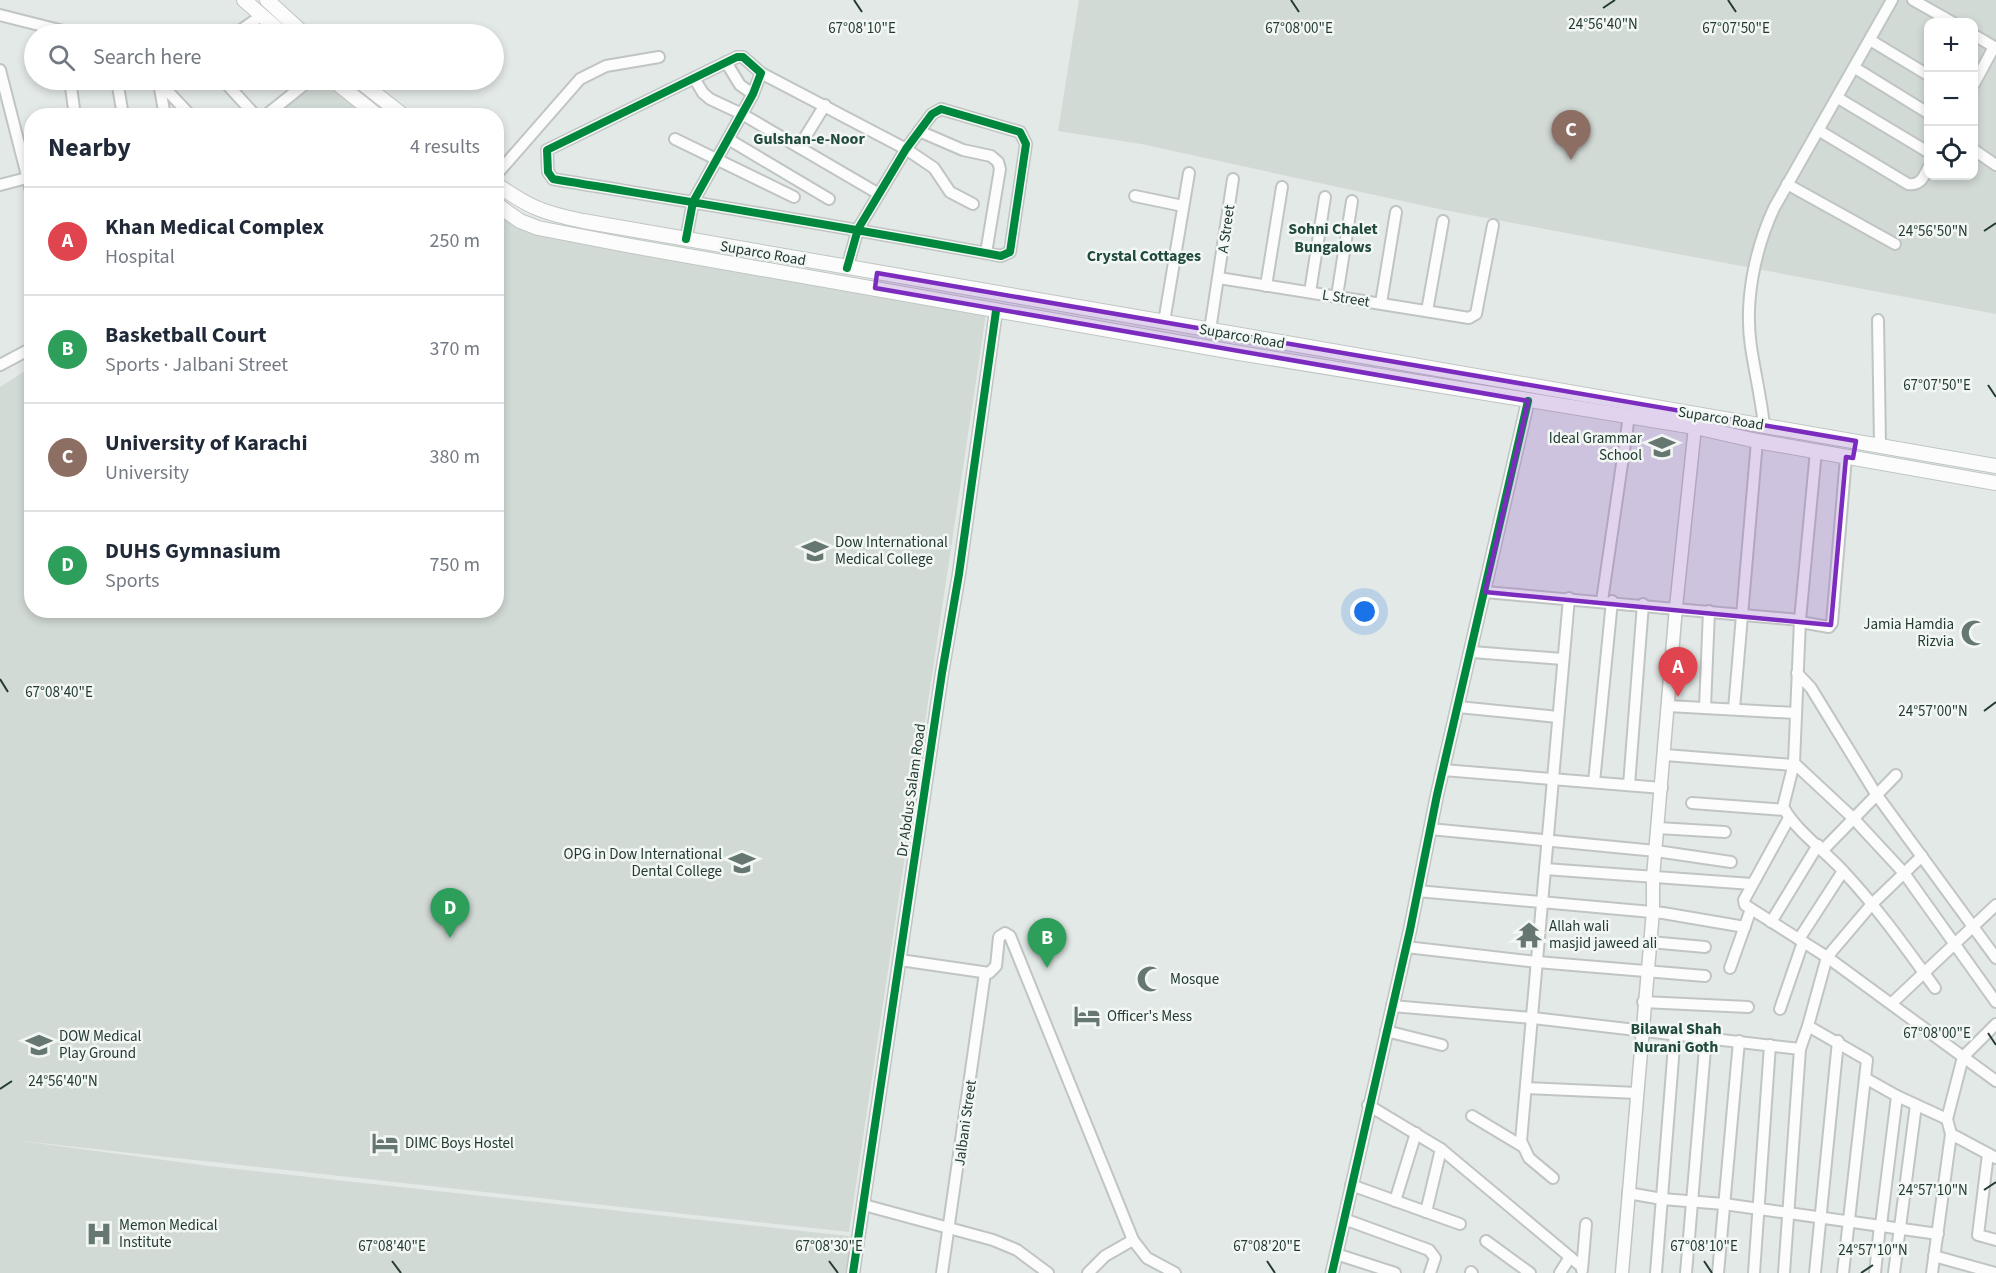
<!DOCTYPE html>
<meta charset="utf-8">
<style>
:root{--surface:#fff;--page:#f6f6f7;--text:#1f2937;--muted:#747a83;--line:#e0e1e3;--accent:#d93025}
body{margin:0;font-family:"Source Sans 3",sans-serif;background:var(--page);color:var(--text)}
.controls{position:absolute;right:18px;top:18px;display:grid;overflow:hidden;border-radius:12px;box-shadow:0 3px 9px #0003}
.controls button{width:54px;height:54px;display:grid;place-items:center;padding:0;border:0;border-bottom:2px solid var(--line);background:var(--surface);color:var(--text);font:30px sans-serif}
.you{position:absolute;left:1365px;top:612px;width:21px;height:21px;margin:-15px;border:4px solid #fff;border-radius:50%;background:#1a73e8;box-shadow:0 0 0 9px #1a73e833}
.badge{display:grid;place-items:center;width:39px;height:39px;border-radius:50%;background:var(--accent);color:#fff;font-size:20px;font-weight:700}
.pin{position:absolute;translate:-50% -50px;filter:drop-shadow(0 2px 3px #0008)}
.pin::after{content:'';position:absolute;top:32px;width:21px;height:18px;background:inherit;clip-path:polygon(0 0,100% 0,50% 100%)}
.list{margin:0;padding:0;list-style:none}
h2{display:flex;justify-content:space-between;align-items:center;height:78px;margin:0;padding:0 24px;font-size:26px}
h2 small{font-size:20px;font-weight:400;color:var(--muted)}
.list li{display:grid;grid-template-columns:39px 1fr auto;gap:18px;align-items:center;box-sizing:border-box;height:108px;padding:0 24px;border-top:2px solid var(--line)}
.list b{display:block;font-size:22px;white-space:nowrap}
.list p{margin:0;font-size:20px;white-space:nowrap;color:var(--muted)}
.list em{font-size:20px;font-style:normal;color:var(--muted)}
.icon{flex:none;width:33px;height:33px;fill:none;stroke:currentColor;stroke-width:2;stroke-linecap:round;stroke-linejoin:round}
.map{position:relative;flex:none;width:1996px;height:1273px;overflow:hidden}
.search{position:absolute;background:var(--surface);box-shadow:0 3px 9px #0003;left:24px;top:24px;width:480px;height:66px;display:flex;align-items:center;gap:15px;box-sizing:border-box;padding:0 21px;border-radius:33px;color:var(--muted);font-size:22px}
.panel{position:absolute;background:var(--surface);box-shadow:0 3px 9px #0003;left:24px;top:108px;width:480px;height:510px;border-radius:24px}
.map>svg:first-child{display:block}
</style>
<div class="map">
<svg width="1996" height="1273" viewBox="0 0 1996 1273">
<rect width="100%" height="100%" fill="#e3e9e6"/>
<g fill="#d2dad6" fill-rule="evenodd">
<path d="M 1079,0 L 1996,0 L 1996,314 L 1439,209 L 1141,144 L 1058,131 ZM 1928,22 L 1974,22 L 1974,176 L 1928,176 Z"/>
<path d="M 313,80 L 332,80 L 378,116 L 266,116 Z"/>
<path d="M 497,207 L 521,222 L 987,307 L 849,1232 L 13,1140 L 209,1166 L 857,1237 L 851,1273 L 0,1273 L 0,387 L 31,367 L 32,610 L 496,610 Z"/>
</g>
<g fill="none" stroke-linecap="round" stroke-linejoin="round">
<g stroke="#c0c5c3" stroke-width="14">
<g id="minor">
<path d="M 1913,0 L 1952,22"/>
<path d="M 0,15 L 75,34"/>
<path d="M 235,34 L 261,16"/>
<path d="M 1974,35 L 1996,48"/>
<path d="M 1870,40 L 1928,75"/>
<path d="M 726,62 L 740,85 L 753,94"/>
<path d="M 1855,68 L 1928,113"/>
<path d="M 0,70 L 32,195"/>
<path d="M 761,73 L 906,149 L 934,168 L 950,192 L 973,204"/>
<path d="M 694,78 L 703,93 L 710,99 L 742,114 L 879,194"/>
<path d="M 70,80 L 75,116"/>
<path d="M 117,80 L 123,116"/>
<path d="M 223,80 L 256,116"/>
<path d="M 159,82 L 191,116"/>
<path d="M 159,83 L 165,116"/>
<path d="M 1974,84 L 1994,47"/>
<path d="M 1838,98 L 1928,152"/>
<path d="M 265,116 L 310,80"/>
<path d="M 1818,130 L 1908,184 C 1920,186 1924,177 1928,168"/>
<path d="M 919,131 L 963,150 L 991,156 L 998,162 L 1000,169 L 986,253"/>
<path d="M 675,139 L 794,197"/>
<path d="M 728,139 L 829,199"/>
<path d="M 799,147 L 825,105"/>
<path d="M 1974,150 L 1996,165"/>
<path d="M 496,175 L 580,79 L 606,66 L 659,57"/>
<path d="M 1787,184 L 1895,244"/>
<path d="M 0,185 L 27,178"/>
<path d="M 1135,196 L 1183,206"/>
<path d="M 686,239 L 693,202 L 753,94 L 761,73 L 743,57 L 737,57 L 547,150 L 548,172 L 553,179 C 703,204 852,228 1001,256 L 1010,252 L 1026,144 L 1020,132 L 941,109 L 932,114 L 906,149 L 858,229 L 847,268"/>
<path d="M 1219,278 L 1469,318 L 1476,314 L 1493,225"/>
<path d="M 1266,286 L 1282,187"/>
<path d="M 1310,292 L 1325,197"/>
<path d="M 1337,296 L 1352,201"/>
<path d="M 1381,303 L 1396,212"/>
<path d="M 1427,311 L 1443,221"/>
<path d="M 1878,320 L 1880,445"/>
<path d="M 1164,322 L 1189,173"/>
<path d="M 1210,330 L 1233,179"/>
<path d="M 0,365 L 32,348"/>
<path d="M 1764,425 C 1761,399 1755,373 1751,347 C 1744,301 1755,249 1774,208 L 1892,0"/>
<path d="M 1816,451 L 1800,620 L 1794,763 L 1783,807 C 1797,832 1824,850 1843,871 C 1877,907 1906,948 1935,988"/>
<path d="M 1485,592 L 1800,620"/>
<path d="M 1602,601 L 1629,416"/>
<path d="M 1800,622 L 1829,627 L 1832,623 L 1846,457"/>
<path d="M 1472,652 L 1563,659"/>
<path d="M 1797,673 L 1811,688 L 1876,794 L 1996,958"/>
<path d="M 1668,706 L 1795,713"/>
<path d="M 1458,707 L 1558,717"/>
<path d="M 1705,707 L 1709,611"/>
<path d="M 1734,709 L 1757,441"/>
<path d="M 1665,755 L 1793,765"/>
<path d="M 1794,763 L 1853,818 L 1904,873 L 1996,1002"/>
<path d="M 1443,770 L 1662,788"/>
<path d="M 1594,782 L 1612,601"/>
<path d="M 1629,785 L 1643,604"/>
<path d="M 1692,803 L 1785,810"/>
<path d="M 1789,818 L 1744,900 L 1745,905 L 1827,957 L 1996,1081"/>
<path d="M 1658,828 L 1725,832"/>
<path d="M 1430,829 L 1656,851 L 1731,862"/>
<path d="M 1823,850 L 1896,775"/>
<path d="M 1545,869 L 1752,884"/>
<path d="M 1417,891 L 1663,913 L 1745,927"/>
<path d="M 1771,922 L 1818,845"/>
<path d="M 1799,939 L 1843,871"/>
<path d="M 1650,942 L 1705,947"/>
<path d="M 1406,947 L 1537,962 L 1705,976"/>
<path d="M 900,960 L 989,973 L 996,966 L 999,937 L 1005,933 L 1010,936 L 1133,1240 L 1147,1258 L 1175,1273"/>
<path d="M 1730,968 L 1751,909"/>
<path d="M 1643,1002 L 1748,1007"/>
<path d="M 1892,1003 L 1996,905"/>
<path d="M 1392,1006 L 1533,1018 L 1800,1049 L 1808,1026"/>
<path d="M 1780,1009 L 1803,942"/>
<path d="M 1386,1031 L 1442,1045"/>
<path d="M 1865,1078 L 1897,1096 L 1881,1225"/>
<path d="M 1526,1088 L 1637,1093"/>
<path d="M 1897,1096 L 1947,1119 L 1951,1134 L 1996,1158"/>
<path d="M 1368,1105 L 1441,1149 L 1582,1267"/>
<path d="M 1472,1116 L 1522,1146"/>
<path d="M 1947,1119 L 1963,1057 L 1996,1024"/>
<path d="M 1988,1154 L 1978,1235 L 1996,1240"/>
<path d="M 1553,1178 L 1529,1158 L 1521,1141 L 1569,598"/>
<path d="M 1351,1185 L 1460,1224"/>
<path d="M 1628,1193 L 1662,1199 L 1724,1204 L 1938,1234"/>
<path d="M 1395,1201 L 1416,1133"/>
<path d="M 864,1205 L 993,1240 L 1017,1250 L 1048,1273"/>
<path d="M 1426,1212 L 1441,1149"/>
<path d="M 1344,1219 L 1429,1250 L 1435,1258 L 1430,1273"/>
<path d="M 1486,1241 L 1530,1273"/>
<path d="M 1336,1254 L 1395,1273"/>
<path d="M 1934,1256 L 1995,1273"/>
<path d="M 1582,1270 L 1586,1224"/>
<path d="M 1471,1272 L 1472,1273"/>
<path d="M 942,1273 L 985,973"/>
<path d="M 1088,1273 L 1105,1256 L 1133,1240"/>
<path d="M 1560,1273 L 1570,1257"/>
<path d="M 1656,1273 L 1675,1033"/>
<path d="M 1686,1273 L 1706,1037"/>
<path d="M 1718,1273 L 1739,1041"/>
<path d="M 1754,1273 L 1770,1045"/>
<path d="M 1784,1273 L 1800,1049"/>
<path d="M 1815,1273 L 1838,1041"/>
<path d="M 1843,1273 L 1867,1060 L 1808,1026 L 1827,957 L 1872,904 L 1922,856"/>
<path d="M 1875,1273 L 1880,1225"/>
<path d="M 1894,1273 L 1916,1105"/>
<path d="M 1932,1273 L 1951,1134"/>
</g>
</g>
<g stroke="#c0c5c3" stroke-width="15">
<g id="tertiary">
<path d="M 853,1273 L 942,673 L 959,574 L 996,311"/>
<path d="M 1332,1273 L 1410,930 L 1437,795 L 1528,401"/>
<path d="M 1622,1273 L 1653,911 L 1653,877 L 1676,607 L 1695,427"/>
</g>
</g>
<g stroke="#c0c6c3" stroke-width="16">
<g id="secondary">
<path d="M 244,0 L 283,34"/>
<path d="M 267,0 L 304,34"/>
<path d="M 333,80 L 378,116"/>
<path d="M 358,80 L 404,116"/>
<path d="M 496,184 C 529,207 543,213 583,221 L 1996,466"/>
<path d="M 496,204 L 520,221 L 538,228 L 626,245 L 1239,353 L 1695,427 L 1757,441 L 1996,483"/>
</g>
</g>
<use href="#minor" stroke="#fbfcfb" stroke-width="10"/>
<use href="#tertiary" stroke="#fbfcfb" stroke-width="12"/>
<use href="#secondary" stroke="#fbfcfb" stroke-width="14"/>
<g stroke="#f2f7f4" stroke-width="11">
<g id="cycleway">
<path d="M 686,239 L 693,202 L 753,94 L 761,73 L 743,57 L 737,57 L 547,150 L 548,172 L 553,179 C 703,204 852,228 1001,256 L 1010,252 L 1026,144 L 1020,132 L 941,109 L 932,114 L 906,149 L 858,229 L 847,268"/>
<path d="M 853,1273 L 942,673 L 959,574 L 996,311"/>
<path d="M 1332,1273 L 1410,930 L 1437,795 L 1528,401"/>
</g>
</g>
<use href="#cycleway" stroke="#00873e" stroke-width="8"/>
</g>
<path fill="#7b2cbf" fill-opacity="0.2" stroke="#7b2cbf" stroke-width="4.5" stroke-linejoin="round" d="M 877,273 L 1856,441 L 1853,458 L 1846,457 L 1831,625 L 1485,592 L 1528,401 L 875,288 Z"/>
<path fill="none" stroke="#233a33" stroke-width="2" d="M 854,0 L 862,12M 1291,0 L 1299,12M 1728,0 L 1736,12M 1603,8 L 1615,0M 1984,231 L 1996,223M 1988,385 L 1996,397M 0,679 L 8,692M 1984,711 L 1996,702M 1988,1033 L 1996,1045M 0,1089 L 12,1081M 1984,1190 L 1996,1182M 392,1261 L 401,1273M 829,1261 L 838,1273M 1267,1261 L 1275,1273M 1704,1261 L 1712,1273M 1861,1273 L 1873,1265"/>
<defs>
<g id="school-bare" transform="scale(2.07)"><path d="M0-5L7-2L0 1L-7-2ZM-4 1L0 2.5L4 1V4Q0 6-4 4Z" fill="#667772" stroke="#f2f7f4" stroke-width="2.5" paint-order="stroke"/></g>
<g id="university-bare" transform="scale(2.07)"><path d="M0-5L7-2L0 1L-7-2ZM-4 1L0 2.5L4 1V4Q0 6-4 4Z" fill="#667772" stroke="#f2f7f4" stroke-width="2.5" paint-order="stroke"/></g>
<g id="mosque-bare" transform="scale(2.07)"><path d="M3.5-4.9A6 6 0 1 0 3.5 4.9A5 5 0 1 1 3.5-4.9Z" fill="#667772" stroke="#f2f7f4" stroke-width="2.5" paint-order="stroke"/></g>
<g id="temple-bare" transform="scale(2.07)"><path d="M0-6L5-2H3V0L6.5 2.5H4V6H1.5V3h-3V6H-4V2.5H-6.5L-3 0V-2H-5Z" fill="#667772" stroke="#f2f7f4" stroke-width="2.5" paint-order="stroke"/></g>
<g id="hotel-bare" transform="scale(2.07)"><path d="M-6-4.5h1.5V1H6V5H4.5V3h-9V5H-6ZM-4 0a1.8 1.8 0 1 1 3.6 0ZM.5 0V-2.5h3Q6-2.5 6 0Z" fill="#667772" stroke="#f2f7f4" stroke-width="2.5" paint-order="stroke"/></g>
<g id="hospital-bare" transform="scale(2.07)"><path d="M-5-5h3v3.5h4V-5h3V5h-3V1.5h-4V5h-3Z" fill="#667772" stroke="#f2f7f4" stroke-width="2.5" paint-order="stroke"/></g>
</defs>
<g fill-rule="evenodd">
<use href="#school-bare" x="1662" y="447"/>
<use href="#university-bare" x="815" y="551"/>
<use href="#mosque-bare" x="1974" y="633"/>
<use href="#university-bare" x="742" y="863"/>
<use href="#temple-bare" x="1529" y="935"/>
<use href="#mosque-bare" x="1150" y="979"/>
<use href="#hotel-bare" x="1087" y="1016"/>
<use href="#university-bare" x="39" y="1045"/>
<use href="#hotel-bare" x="385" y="1143"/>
<use href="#hospital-bare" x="99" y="1234"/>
</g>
<g text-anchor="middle" stroke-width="5" stroke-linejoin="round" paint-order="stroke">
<g font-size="15" fill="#233a33" stroke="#f2f7f4">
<text transform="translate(1226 229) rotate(-82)" y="5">A Street</text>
<text transform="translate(763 253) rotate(10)" y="5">Suparco Road</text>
<text transform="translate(1346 298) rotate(9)" y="5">L Street</text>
<text transform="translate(1242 336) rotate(10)" y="5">Suparco Road</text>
<text transform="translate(1721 418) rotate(9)" y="5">Suparco Road</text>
<text transform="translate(911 790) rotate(-82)" y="5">Dr Abdus Salam Road</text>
<text transform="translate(965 1123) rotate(-82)" y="5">Jalbani Street</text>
</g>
<g font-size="15" fill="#233a33" stroke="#f2f7f4" text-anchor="start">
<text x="1642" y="443" text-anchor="end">Ideal Grammar<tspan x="1642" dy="17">School</tspan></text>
<text x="835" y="547">Dow International<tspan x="835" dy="17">Medical College</tspan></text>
<text x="1954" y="629" text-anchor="end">Jamia Hamdia<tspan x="1954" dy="17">Rizvia</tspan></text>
<text x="722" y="859" text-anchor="end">OPG in Dow International<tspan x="722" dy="17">Dental College</tspan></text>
<text x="1549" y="931">Allah wali<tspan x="1549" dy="17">masjid jaweed ali</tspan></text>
<text x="1170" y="984">Mosque</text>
<text x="1107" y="1021">Officer's Mess</text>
<text x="59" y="1041">DOW Medical<tspan x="59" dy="17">Play Ground</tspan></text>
<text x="405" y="1148">DIMC Boys Hostel</text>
<text x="119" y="1230">Memon Medical<tspan x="119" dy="17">Institute</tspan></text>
</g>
<g font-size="16" font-weight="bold" fill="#214a3e" stroke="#f2f7f4">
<text x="809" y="144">Gulshan-e-Noor</text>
<text x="1333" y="234">Sohni Chalet<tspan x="1333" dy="18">Bungalows</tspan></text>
<text x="1144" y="261">Crystal Cottages</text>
<text x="1676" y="1034">Bilawal Shah<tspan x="1676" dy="18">Nurani Goth</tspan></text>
</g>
</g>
<g font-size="15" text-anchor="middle" fill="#233a33" stroke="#f2f7f4" stroke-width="5" stroke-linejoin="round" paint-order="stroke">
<text x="1603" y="29">24°56'40"N</text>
<text x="1736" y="33">67°07'50"E</text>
<text x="862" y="33">67°08'10"E</text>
<text x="1299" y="33">67°08'00"E</text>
<text x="1933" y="236">24°56'50"N</text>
<text x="1937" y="390">67°07'50"E</text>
<text x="59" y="697">67°08'40"E</text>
<text x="1933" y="716">24°57'00"N</text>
<text x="1937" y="1038">67°08'00"E</text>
<text x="63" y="1086">24°56'40"N</text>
<text x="1933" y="1195">24°57'10"N</text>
<text x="392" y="1251">67°08'40"E</text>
<text x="829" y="1251">67°08'30"E</text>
<text x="1267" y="1251">67°08'20"E</text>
<text x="1704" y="1251">67°08'10"E</text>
<text x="1873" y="1255">24°57'10"N</text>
</g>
</svg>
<div class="controls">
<button>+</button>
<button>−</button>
<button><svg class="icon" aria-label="locate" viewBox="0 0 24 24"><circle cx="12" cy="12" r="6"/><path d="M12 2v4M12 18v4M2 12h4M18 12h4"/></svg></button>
</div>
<div class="you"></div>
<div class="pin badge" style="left:1678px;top:697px;background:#e0444e">A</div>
<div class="pin badge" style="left:1047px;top:968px;background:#2e9e5b">B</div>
<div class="pin badge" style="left:1571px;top:160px;background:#8d6e63">C</div>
<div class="pin badge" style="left:450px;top:938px;background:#2e9e5b">D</div>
<div class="search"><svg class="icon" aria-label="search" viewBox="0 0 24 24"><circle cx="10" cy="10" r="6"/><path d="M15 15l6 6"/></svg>Search here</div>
<section class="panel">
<h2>Nearby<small>4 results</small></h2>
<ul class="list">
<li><span class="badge" style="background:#e0444e">A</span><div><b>Khan Medical Complex</b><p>Hospital</p></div><em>250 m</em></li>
<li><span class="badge" style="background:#2e9e5b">B</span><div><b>Basketball Court</b><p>Sports · Jalbani Street</p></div><em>370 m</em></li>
<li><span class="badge" style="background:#8d6e63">C</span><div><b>University of Karachi</b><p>University</p></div><em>380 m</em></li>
<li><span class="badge" style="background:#2e9e5b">D</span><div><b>DUHS Gymnasium</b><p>Sports</p></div><em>750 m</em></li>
</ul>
</section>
</div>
